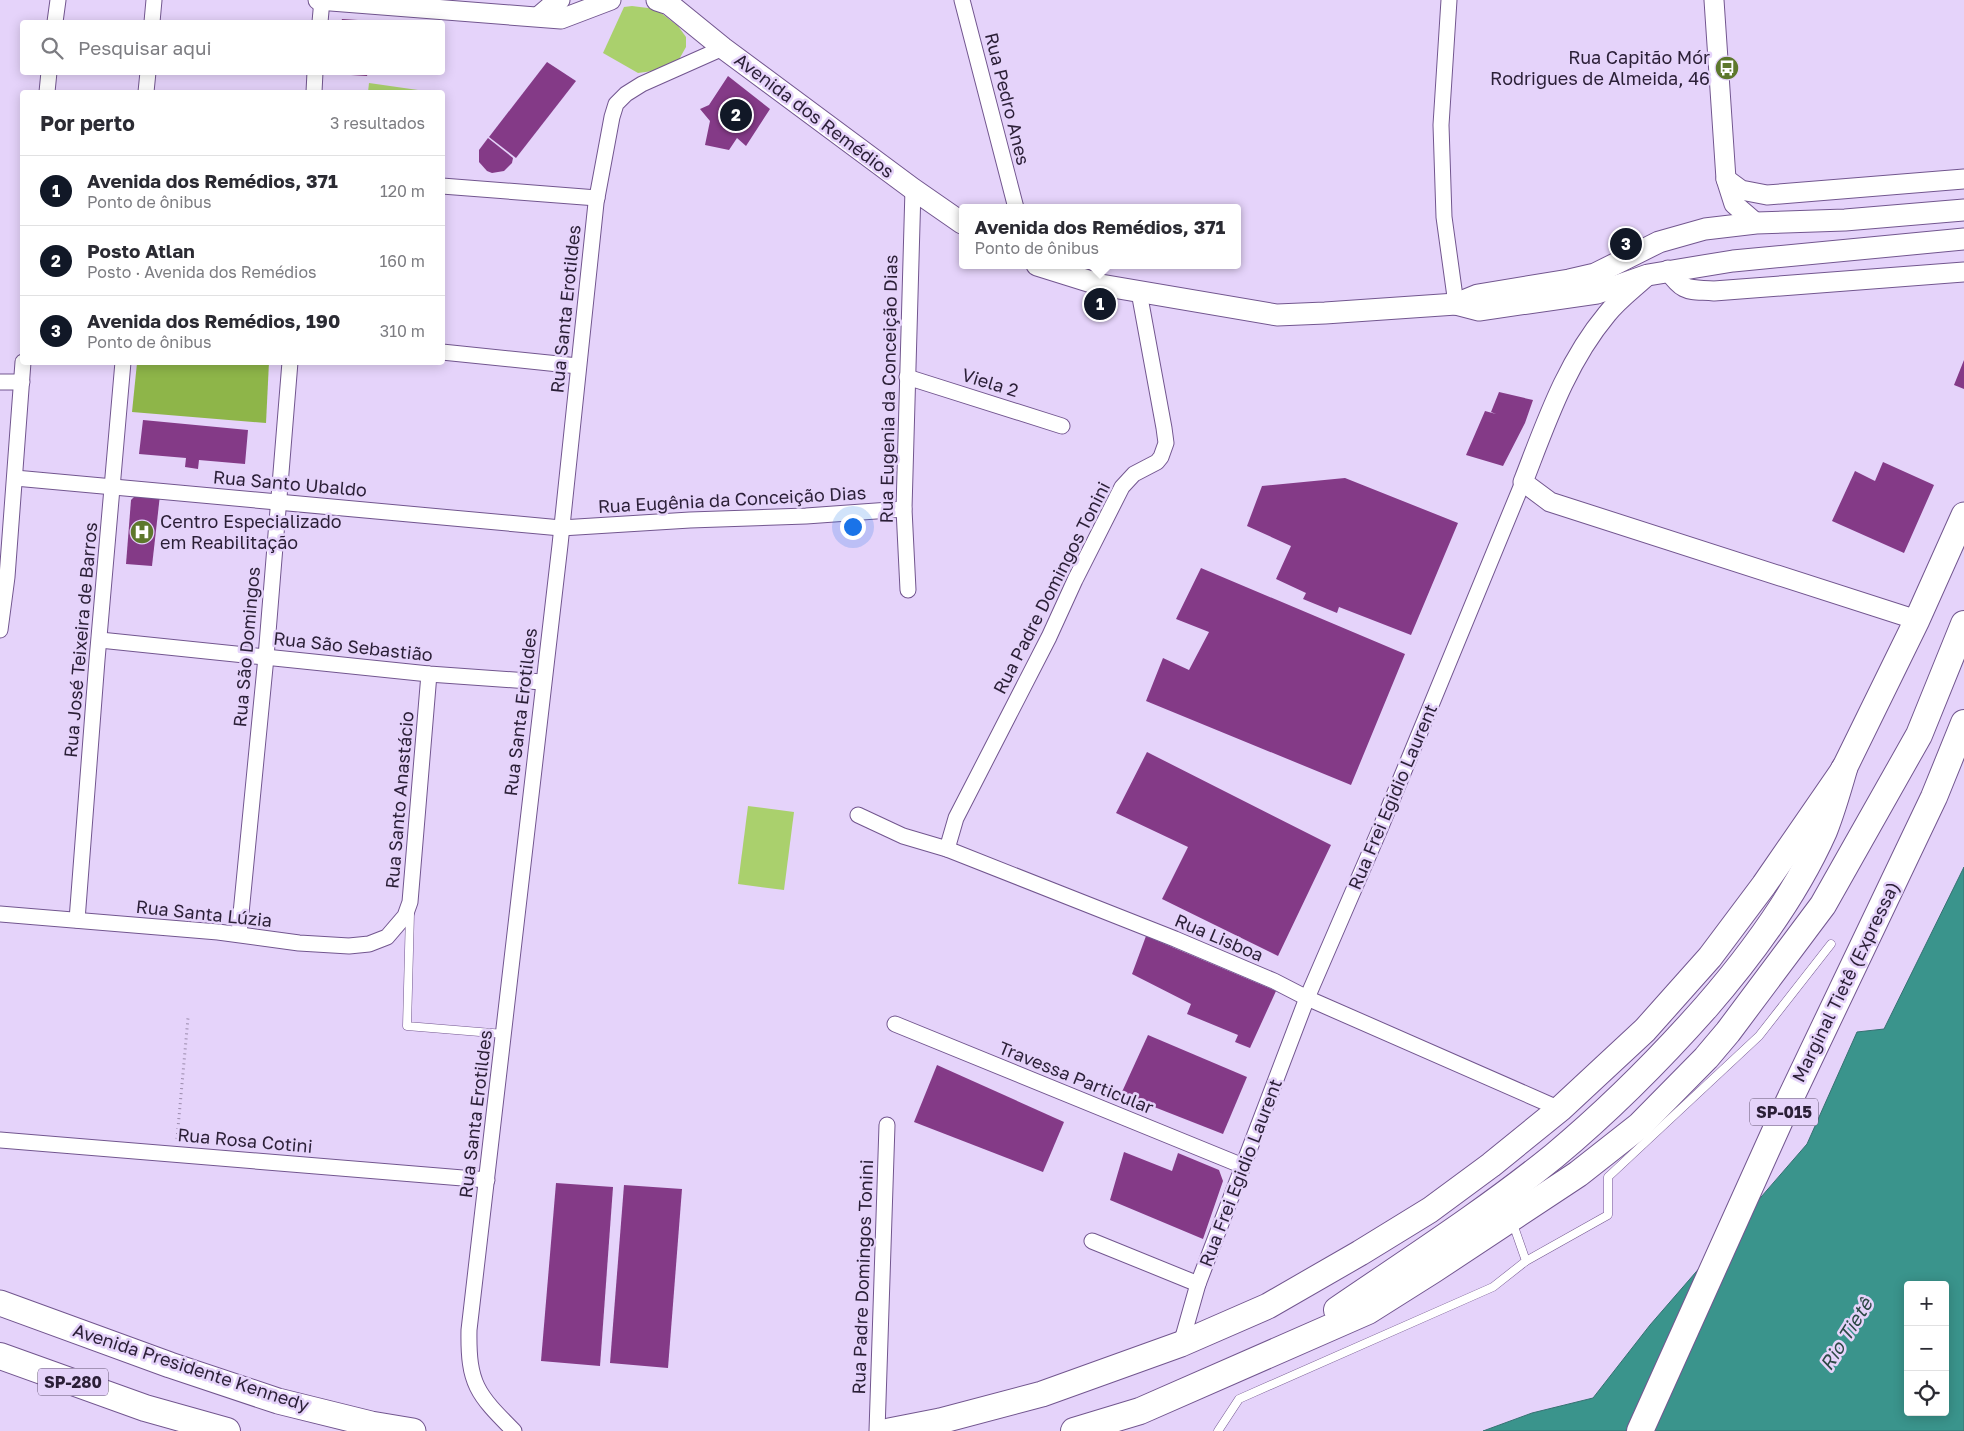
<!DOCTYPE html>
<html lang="pt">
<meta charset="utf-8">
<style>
:root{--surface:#fff;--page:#f2f2f3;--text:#2b2b33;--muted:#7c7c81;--line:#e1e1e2;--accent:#111827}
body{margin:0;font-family:"Golos Text",sans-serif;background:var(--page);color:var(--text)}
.controls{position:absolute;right:15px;bottom:15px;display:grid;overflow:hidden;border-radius:5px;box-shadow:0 2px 12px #0003}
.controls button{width:45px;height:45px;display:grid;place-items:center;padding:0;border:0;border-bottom:1px solid var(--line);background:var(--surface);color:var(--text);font:25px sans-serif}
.you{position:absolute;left:852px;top:526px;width:18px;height:18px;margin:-12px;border:4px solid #fff;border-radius:50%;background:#1a73e8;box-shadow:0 0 0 8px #1a73e833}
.badge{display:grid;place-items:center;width:32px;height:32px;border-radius:50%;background:var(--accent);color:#fff;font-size:16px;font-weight:700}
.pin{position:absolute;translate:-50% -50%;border:2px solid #fff;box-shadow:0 1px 5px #0006}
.popup{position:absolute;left:959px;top:204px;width:282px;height:65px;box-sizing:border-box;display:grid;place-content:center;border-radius:5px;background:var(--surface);filter:drop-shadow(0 1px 4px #0005);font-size:16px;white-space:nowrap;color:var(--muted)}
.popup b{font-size:19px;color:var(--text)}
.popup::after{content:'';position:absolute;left:50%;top:100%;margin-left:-10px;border:10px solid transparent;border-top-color:var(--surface)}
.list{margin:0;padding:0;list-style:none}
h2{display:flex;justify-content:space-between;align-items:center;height:65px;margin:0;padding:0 20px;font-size:21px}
h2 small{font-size:16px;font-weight:400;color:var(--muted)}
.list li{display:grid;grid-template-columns:32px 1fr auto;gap:15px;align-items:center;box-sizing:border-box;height:70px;padding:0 20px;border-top:1px solid var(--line)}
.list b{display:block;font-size:19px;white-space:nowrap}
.list p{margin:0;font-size:16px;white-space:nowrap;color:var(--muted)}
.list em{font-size:16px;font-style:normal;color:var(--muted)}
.icon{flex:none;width:28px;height:28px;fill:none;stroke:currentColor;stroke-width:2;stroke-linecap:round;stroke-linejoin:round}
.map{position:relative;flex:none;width:1964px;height:1431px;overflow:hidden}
.search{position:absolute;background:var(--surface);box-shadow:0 2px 12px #0003;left:20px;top:20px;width:425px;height:55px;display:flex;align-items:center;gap:12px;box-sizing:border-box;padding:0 18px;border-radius:5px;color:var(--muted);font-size:19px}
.panel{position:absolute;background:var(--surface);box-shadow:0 2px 12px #0003;left:20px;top:90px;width:425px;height:275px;border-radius:5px}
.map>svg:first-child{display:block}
</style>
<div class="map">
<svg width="1964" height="1431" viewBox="0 0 1964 1431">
<rect width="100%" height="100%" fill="#e5d3fa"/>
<g fill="#aad06d">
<path d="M 632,6 L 656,9 L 678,26 L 686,37 L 686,47 L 677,63 L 660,70 L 638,73 L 603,53 L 624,7 Z"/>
<path d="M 369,83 L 425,91 L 425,92 L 368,92 Z"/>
<path d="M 748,806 L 794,812 L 784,890 L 738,884 Z"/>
</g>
<path fill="#8eb549" d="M 269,362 L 266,423 L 132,412 L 137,363 Z"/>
<path fill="#3a948c" stroke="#367172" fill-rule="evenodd" d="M 1964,867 L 1964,1431 L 1483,1431 L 1532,1413 L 1593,1398 L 1650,1325 L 1807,1144 L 1857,1032 L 1884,1029 ZM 1908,1285 L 1945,1285 L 1945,1412 L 1908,1412 Z"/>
<g fill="#843a87">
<path d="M 342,19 L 374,21 L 373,22 L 341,22 Z"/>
<path d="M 547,62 L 576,81 L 516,158 L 489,137 Z"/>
<path d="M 335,72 L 368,72 L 367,76 L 335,74 Z"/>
<path d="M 728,76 L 770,109 L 746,146 L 737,138 L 729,150 L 705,145 L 710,121 L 700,109 L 709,105 Z"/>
<path d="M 488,138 L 513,158 L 512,163 L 504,171 L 492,173 L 487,171 L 479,162 L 479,150 Z"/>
<path d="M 1964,360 L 1964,389 L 1954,385 Z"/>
<path d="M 1499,392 L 1533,400 L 1525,423 L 1503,466 L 1466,455 L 1485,411 L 1496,414 L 1491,412 Z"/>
<path d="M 143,420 L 248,430 L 245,464 L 199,460 L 198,469 L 185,467 L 186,458 L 139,454 Z"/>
<path d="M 1883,462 L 1934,485 L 1904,553 L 1832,521 L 1855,471 L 1875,481 Z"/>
<path d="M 1345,478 L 1458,523 L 1411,635 L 1339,607 L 1337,613 L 1303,599 L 1306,593 L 1276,579 L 1291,546 L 1247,526 L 1262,486 Z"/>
<path d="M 137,494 L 160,495 L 152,566 L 126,564 L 131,500 Z"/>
<path d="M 1201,568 L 1405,654 L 1351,785 L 1146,701 L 1163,658 L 1189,670 L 1209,632 L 1176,619 Z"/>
<path d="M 1147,752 L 1331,845 L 1278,956 L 1162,899 L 1188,847 L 1116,813 Z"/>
<path d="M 1146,936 L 1276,991 L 1250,1048 L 1235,1042 L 1238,1035 L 1187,1014 L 1191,1004 L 1132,974 Z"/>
<path d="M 1148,1035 L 1247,1077 L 1223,1134 L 1121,1094 Z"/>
<path d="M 937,1065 L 1064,1122 L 1043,1172 L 914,1122 Z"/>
<path d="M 1124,1152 L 1172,1171 L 1178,1153 L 1219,1170 L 1223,1181 L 1203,1239 L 1110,1200 Z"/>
<path d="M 556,1183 L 613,1187 L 600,1366 L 541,1361 Z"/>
<path d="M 624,1185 L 682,1189 L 668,1368 L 610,1363 Z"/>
</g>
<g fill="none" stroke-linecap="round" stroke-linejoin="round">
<g stroke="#72568f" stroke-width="9">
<g id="service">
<path d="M 410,913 L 407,1026 L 504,1034"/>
<path d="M 1526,1261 L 1608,1215 L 1608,1177 L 1759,1036 L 1831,944"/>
<path d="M 1218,1431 L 1239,1399 L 1493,1287 L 1526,1261 L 1512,1221"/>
</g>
</g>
<g stroke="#72568f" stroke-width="17">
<g id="minor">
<path d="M 962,0 L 1016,208"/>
<path d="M 1449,0 L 1441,125 L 1444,217 L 1456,304"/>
<path d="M 55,22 L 58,0"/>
<path d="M 152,22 L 154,0"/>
<path d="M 320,22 L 322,0"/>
<path d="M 47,92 L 49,72"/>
<path d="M 146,92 L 148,72"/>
<path d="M 314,92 L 315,72"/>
<path d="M 442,186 L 597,198"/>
<path d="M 442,352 L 578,366"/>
<path d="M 907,377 L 1062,426"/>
<path d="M 0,382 L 22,382"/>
<path d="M 15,478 L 561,528 L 690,520 L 806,516 L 904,509"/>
<path d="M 908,590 L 904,509 L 913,189"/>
<path d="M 0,630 L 7,577 L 23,362"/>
<path d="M 100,640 L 429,674 L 542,682"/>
<path d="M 858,815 L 903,836 L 947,849 L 1175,939 L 1274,981 L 1307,998 L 1560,1109"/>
<path d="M 947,849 L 956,818 L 1049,637 L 1075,580 L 1122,487 L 1134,474 L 1157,462 L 1161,457 L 1166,443 L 1164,428 L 1139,292"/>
<path d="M 0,914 L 218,932 L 299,943 L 349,946 L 369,944 L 387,937 L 405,916 L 410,902 L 429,674"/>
<path d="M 77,920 L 97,660 L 123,362"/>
<path d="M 239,934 L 266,657 L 290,362"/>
<path d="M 895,1024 L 1243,1166"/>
<path d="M 0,1140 L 487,1180"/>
<path d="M 1092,1241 L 1198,1284"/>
<path d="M 1181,1344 L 1198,1284 L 1307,998 L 1380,829 L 1523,482"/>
<path d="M 514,1431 C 477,1394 468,1384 469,1330 L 560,545 L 596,203 L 612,117 L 616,104 L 626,94 L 642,84 L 723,48"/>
<path d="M 877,1431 L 887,1125"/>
</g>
</g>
<g stroke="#72568f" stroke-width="21">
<g id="tertiary">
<path d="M 318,0 L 561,19 L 611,0"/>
<path d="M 1714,0 L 1726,179 L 1734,204 L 1756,223"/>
<path d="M 539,16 L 555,2 L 560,0"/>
<path d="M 1726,179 L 1741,190 L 1767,195 L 1964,179"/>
<path d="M 1668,270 C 1684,293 1688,289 1714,291 L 1964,272"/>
<path d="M 1646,277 C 1633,289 1618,300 1607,314 C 1566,363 1546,423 1523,482 L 1550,502 L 1917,620"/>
</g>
</g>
<g stroke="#72568f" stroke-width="23">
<g id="secondary">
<path d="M 657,0 L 669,4 L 723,48 L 913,189 L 962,223"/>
<path d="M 1037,265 L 1101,285 L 1277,315 L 1325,313 L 1456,304 L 1478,295 L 1569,280 L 1595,274 L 1659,242 L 1705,229 L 1756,223 L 1845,220 L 1964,210"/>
<path d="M 1456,304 L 1479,310 L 1597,293 L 1648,275 L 1733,261 L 1964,239"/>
</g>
</g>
<g stroke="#72568f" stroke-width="27">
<g id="trunk">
<path d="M 0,1303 L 170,1365 L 278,1401 L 371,1424 L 413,1431"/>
<path d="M 889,1431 L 940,1421 L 1042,1394 L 1181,1344 L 1268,1306 L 1360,1253 L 1430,1210 L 1491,1165 L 1560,1109 L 1645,1030 L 1710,957 L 1764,885 L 1844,769 L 1917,620 L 1964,515"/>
</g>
</g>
<g stroke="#72568f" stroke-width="28">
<g id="motorway">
<path d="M 1337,1310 C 1410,1260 1485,1212 1554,1156 C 1608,1111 1659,1060 1706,1007 C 1752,954 1795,896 1824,831 C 1832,811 1838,790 1844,769"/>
<path d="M 0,1356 L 145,1408 L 227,1431"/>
<path d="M 1074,1431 L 1140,1411 L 1368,1311 L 1433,1270 L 1578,1174 L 1639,1126 L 1706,1058 L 1728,1032 L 1823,905 L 1919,735 L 1964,624"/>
<path d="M 1640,1431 L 1781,1118 L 1934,797 L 1964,723"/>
</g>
</g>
<path stroke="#9b8bac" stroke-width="3" stroke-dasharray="1 4" stroke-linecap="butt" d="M 177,1139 L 188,1018"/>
<use href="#service" stroke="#fff" stroke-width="8"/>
<use href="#minor" stroke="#fff" stroke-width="15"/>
<use href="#tertiary" stroke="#fff" stroke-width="19"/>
<use href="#secondary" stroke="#fff" stroke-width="21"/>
<use href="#trunk" stroke="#fff" stroke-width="25"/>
<use href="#motorway" stroke="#fff" stroke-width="26"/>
</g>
<defs>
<g id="bus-disc" transform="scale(1.25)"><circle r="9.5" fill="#5d782c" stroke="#e5d3fa"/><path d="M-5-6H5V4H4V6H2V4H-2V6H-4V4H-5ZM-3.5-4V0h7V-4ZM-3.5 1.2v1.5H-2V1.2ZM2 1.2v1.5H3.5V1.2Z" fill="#fff"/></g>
<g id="hospital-disc" transform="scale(1.25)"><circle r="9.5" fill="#5d782c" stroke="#e5d3fa"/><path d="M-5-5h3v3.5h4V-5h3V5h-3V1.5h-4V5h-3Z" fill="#fff"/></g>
</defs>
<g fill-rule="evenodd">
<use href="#bus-disc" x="1727" y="68"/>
<use href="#hospital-disc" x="142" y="532"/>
</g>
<g text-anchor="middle" stroke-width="5" stroke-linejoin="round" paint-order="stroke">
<g fill="#e5d3fa" stroke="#635572" stroke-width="1">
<rect x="1750" y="1098.5" width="68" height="27" rx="4"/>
<rect x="38" y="1368.5" width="70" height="27" rx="4"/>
</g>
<g font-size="16" font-weight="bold" fill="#2b1f37">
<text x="1784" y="1118">SP-015</text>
<text x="73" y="1388">SP-280</text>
</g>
<g font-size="18" fill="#2b1f37" stroke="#e5d3fa" text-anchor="end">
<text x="1710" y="64">Rua Capitão Mór<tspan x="1710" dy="21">Rodrigues de Almeida, 46</tspan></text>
<text x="160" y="528" text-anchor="start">Centro Especializado<tspan x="160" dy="21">em Reabilitação</tspan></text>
</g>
<g font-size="18" fill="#2b1f37" stroke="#e5d3fa">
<text transform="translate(1007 99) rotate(76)" y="6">Rua Pedro Anes</text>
<text transform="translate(814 116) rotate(37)" y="6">Avenida dos Remédios</text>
<text transform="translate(566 309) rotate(-84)" y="6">Rua Santa Erotildes</text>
<text transform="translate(990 383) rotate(17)" y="6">Viela 2</text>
<text transform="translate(889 389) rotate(-89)" y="6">Rua Eugenia da Conceição Dias</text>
<text transform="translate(290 484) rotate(5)" y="6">Rua Santo Ubaldo</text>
<text transform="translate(732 500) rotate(-3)" y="6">Rua Eugênia da Conceição Dias</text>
<text transform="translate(1052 588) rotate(-63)" y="6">Rua Padre Domingos Tonini</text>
<text transform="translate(81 640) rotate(-85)" y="6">Rua José Teixeira de Barros</text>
<text transform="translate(247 647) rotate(-85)" y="6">Rua São Domingos</text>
<text transform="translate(353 647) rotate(6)" y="6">Rua São Sebastião</text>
<text transform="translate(521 712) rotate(-83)" y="6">Rua Santa Erotildes</text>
<text transform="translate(1393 797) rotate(-67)" y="6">Rua Frei Egidio Laurent</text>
<text transform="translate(400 800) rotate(-85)" y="6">Rua Santo Anastácio</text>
<text transform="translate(204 914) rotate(6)" y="6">Rua Santa Lúzia</text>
<text transform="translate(1219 938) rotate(23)" y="6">Rua Lisboa</text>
<text transform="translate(1846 982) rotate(-64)" y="6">Marginal Tietê (Expressa)</text>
<text transform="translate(1076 1078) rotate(22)" y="6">Travessa Particular</text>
<text transform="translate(476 1114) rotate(-83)" y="6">Rua Santa Erotildes</text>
<text transform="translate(245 1141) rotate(5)" y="6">Rua Rosa Cotini</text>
<text transform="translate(1241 1173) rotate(-69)" y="6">Rua Frei Egidio Laurent</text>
<text transform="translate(863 1277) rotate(-88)" y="6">Rua Padre Domingos Tonini</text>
<text transform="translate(191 1368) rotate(18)" y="6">Avenida Presidente Kennedy</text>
</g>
<g font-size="19" font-style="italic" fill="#2d4945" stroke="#e5d3fa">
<text transform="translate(1846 1334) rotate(-58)" y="7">Rio Tietê</text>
</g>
</g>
</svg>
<div class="controls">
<button>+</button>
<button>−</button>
<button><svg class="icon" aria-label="locate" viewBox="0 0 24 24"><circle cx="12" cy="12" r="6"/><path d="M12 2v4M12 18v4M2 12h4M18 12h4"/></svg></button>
</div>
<div class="you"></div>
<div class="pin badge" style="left:1100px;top:304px">1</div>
<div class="popup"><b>Avenida dos Remédios, 371</b>Ponto de ônibus</div>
<div class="pin badge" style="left:736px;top:115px">2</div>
<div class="pin badge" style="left:1626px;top:244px">3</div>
<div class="search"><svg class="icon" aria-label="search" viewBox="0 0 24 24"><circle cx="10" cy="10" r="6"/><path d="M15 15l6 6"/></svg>Pesquisar aqui</div>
<section class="panel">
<h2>Por perto<small>3 resultados</small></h2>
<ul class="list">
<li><span class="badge">1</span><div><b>Avenida dos Remédios, 371</b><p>Ponto de ônibus</p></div><em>120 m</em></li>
<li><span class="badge">2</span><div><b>Posto Atlan</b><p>Posto · Avenida dos Remédios</p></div><em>160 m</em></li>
<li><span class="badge">3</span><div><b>Avenida dos Remédios, 190</b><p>Ponto de ônibus</p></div><em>310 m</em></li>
</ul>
</section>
</div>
